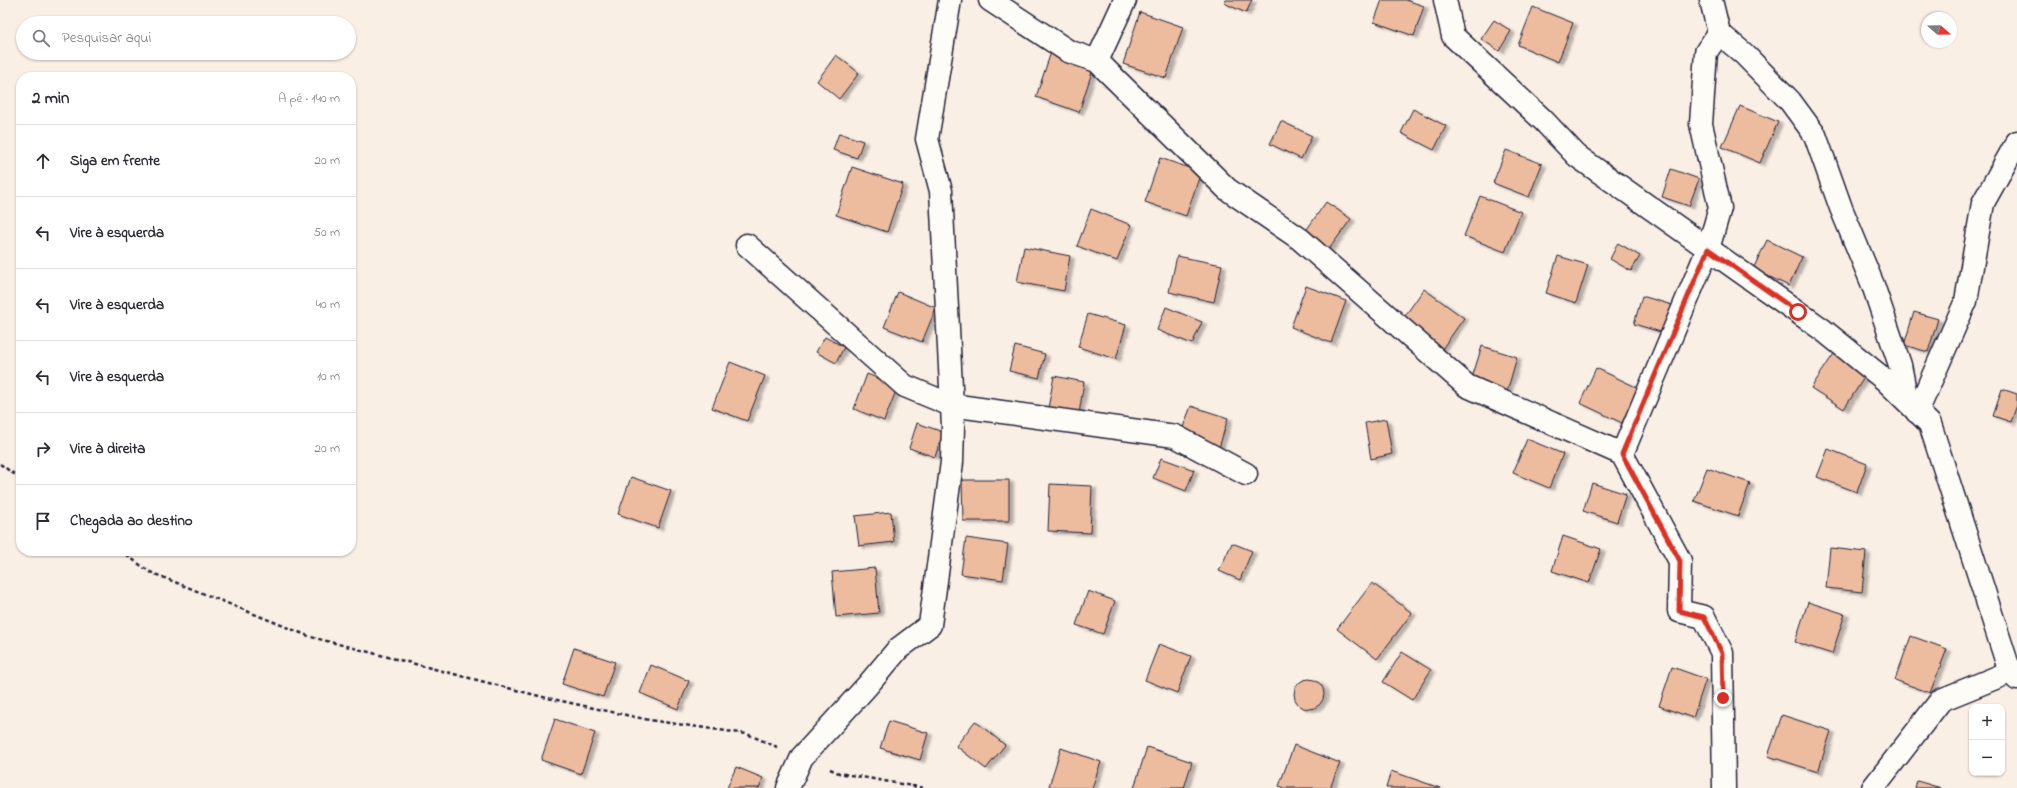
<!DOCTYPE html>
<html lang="pt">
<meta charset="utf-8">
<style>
:root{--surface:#fff;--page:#f2f2f3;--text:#2b2b33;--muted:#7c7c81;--line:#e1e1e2}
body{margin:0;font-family:"Indie Flower",sans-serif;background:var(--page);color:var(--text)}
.controls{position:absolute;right:12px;bottom:12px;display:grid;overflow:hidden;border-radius:8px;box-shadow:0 1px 3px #0004}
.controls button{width:36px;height:36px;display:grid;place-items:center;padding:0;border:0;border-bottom:1px solid var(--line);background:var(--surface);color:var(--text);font:20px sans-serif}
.compass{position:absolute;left:1921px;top:12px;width:36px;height:36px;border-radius:50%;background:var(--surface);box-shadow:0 1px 3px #0004;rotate:110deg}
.stop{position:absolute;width:12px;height:12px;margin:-9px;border:3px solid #d93025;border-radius:50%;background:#fff}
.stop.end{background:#d93025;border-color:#fff;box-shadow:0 1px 4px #0008}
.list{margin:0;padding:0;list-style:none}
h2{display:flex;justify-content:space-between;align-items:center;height:52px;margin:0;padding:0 16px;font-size:17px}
h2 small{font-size:13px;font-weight:400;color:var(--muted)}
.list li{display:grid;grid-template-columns:26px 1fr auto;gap:12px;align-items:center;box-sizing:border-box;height:72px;padding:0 16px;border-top:1px solid var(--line)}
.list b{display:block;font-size:15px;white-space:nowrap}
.list em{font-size:13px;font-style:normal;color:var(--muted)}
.icon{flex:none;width:22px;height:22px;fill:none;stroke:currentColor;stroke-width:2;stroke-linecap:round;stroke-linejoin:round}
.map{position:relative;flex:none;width:2017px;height:788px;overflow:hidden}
.search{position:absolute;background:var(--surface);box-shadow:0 1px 3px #0004;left:16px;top:16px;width:340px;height:44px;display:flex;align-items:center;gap:10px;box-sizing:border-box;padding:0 14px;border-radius:22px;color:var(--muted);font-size:15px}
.panel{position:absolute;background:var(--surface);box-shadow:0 1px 3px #0004;left:16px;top:72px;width:340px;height:484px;border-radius:16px}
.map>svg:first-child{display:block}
</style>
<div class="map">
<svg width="2017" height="788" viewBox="0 0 2017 788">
<defs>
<filter id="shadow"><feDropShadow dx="4.5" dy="2.5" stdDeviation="1" flood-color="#0004"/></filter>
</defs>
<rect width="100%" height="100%" fill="#faefe5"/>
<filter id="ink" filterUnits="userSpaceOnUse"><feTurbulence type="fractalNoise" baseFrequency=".025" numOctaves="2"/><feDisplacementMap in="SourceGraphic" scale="8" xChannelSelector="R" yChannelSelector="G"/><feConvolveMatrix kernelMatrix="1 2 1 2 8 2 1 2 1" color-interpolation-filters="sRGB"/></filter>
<g filter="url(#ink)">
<g fill="#edbb9e" stroke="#22223b" filter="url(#shadow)">
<path d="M 1226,0 L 1252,0 L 1246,13 L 1224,3 Z"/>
<path d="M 1382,0 L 1406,0 L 1424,6 L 1414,36 L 1374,22 Z"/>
<path d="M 1533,7 L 1573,23 L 1558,62 L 1518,45 Z"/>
<path d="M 1140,12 L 1183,27 L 1166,78 L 1123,64 Z"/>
<path d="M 1494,20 L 1511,31 L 1499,51 L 1481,39 Z"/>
<path d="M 1051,52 L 1094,66 L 1079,112 L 1036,97 Z"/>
<path d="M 836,55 L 859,73 L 839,99 L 817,81 Z"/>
<path d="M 1740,106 L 1778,122 L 1760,163 L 1722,147 Z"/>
<path d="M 1413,109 L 1446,126 L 1434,150 L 1401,133 Z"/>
<path d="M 1281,121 L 1312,136 L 1301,159 L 1270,144 Z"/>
<path d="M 839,133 L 863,141 L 857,158 L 833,150 Z"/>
<path d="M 1506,150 L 1542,164 L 1529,197 L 1493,183 Z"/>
<path d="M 1160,158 L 1201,172 L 1186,216 L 1145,202 Z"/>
<path d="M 852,167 L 903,184 L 887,232 L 836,215 Z"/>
<path d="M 1671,169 L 1699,179 L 1689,206 L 1662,197 Z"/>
<path d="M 1480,196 L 1521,212 L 1505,252 L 1464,236 Z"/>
<path d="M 1326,202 L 1351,219 L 1329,249 L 1305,232 Z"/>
<path d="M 1091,209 L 1131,225 L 1117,261 L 1077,246 Z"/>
<path d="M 1767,240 L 1802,257 L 1789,286 L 1753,269 Z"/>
<path d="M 1618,243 L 1640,256 L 1631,271 L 1610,259 Z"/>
<path d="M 1024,247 L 1070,256 L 1064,291 L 1017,282 Z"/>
<path d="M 1177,256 L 1222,265 L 1214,302 L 1169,292 Z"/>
<path d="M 1558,256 L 1588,265 L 1576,303 L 1546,293 Z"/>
<path d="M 1306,286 L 1346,301 L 1331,343 L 1291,327 Z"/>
<path d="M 1424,289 L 1464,318 L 1442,349 L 1402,320 Z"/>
<path d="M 898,292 L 936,308 L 922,342 L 884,327 Z"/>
<path d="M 1642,296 L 1672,305 L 1664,333 L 1634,324 Z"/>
<path d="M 1166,307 L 1202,322 L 1192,344 L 1157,330 Z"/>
<path d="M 1914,312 L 1938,319 L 1928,352 L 1904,345 Z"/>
<path d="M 1088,314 L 1126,325 L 1116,359 L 1078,347 Z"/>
<path d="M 825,337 L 844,347 L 836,363 L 816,352 Z"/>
<path d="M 1015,346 L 1045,354 L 1039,378 L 1009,371 Z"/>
<path d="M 1482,346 L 1517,357 L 1507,392 L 1471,381 Z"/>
<path d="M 1835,352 L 1867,373 L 1844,409 L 1811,388 Z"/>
<path d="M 730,362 L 765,376 L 747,421 L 712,408 Z"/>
<path d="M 1596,368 L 1638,388 L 1622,423 L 1580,403 Z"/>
<path d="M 867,374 L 898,386 L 884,421 L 854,409 Z"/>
<path d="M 1054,376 L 1084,382 L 1078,420 L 1047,414 Z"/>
<path d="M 2002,389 L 2017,394 L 2017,405 L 2011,422 L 1993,416 Z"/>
<path d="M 1191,406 L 1228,418 L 1219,448 L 1180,435 Z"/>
<path d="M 1386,419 L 1392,454 L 1371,459 L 1365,423 Z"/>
<path d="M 917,423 L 943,432 L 935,457 L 909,448 Z"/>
<path d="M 1527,439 L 1563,454 L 1549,488 L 1513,473 Z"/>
<path d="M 1828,449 L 1867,464 L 1857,492 L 1817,477 Z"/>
<path d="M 1161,458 L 1194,470 L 1186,491 L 1153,478 Z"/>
<path d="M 1707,468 L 1750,483 L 1738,516 L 1694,501 Z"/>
<path d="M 631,477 L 671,491 L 658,528 L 618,514 Z"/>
<path d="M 962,480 L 1009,480 L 1009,521 L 963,521 Z"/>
<path d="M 1592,483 L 1626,494 L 1617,522 L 1583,511 Z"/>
<path d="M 1050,484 L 1092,486 L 1090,533 L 1048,531 Z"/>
<path d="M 891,512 L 894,542 L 859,546 L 855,516 Z"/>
<path d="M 1563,536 L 1601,549 L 1589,583 L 1552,571 Z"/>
<path d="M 966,538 L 1008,544 L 1003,580 L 961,574 Z"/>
<path d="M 1232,543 L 1252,551 L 1240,580 L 1219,571 Z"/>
<path d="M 1830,548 L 1866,552 L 1862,592 L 1826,588 Z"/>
<path d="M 875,568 L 879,613 L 836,617 L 832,572 Z"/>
<path d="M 1372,583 L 1412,613 L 1377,659 L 1337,629 Z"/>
<path d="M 1088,591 L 1115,601 L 1103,634 L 1076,625 Z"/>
<path d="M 1808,602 L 1845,614 L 1832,654 L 1795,642 Z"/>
<path d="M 1911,636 L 1947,649 L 1930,693 L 1895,680 Z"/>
<path d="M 1159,644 L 1191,656 L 1177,693 L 1145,680 Z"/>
<path d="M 574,648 L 615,662 L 603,697 L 562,684 Z"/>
<path d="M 1402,652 L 1431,670 L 1412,700 L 1383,682 Z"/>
<path d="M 651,665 L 689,681 L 678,709 L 640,693 Z"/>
<path d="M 1672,667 L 1706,679 L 1693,718 L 1659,706 Z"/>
<circle cx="1309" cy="694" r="15"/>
<path d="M 1782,715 L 1831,731 L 1818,772 L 1768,756 Z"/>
<path d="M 555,719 L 595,733 L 581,774 L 541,760 Z"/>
<path d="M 889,721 L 928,733 L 920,760 L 880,748 Z"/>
<path d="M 975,721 L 1005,745 L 986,769 L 956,746 Z"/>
<path d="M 1294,745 L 1340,763 L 1330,788 L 1285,788 L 1279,786 Z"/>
<path d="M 1147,747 L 1192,762 L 1184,788 L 1134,788 Z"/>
<path d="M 1061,748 L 1101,762 L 1092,788 L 1056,788 L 1049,786 Z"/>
<path d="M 736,767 L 763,778 L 759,788 L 727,788 Z"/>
<path d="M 1391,771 L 1440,788 L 1386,788 Z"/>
<path d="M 1917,781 L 1941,788 L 1915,788 Z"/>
</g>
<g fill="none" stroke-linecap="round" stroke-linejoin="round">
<g stroke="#22223b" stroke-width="25">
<g id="street">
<path d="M 990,0 L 1068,51 L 1097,61 L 1227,189 L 1300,239 L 1467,386 L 1622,454 L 1680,561 L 1679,611 L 1704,617 L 1722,653 L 1724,788"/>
<path d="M 1445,0 L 1453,36 L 1543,120 L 1577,156 L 1823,330 L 1885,380 L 1930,424 L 2010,672 L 2017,679"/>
<path d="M 1711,0 L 1719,33 L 1744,54 L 1790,101 L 1815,135 L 1841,208 L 1873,285 L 1900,365 L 1907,401"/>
<path d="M 1097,61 L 1125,0"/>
<path d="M 747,245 L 905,386 L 951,405 L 1175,436 L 1246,474"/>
<path d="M 1917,412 L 1966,301 L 1983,203 L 2017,142"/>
<path d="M 1622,454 L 1708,249 L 1720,208 L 1701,124 L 1706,52 L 1719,33"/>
<path d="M 788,788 L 802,757 L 867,686 L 898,649 L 930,625 L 952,462 L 953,426 L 941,191 L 927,139 L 950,0"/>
<path d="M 1873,788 L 1941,700 L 2010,672"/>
</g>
</g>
<g stroke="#22223b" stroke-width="2.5" stroke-dasharray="4 3" stroke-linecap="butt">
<path d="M 0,464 L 21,479"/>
<path d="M 121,551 L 150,572 L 311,637 L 543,697 L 649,720 L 747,734 L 777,747"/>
<path d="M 830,769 L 839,773 L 924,788"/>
</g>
<use href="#street" stroke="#fdfcf7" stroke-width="22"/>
</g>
</g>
<g fill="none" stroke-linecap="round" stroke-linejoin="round" filter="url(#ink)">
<path stroke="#d93025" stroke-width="5" d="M 1723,698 L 1722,653 L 1704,617 L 1679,611 L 1680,561 L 1622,454 L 1708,249 L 1798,312"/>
</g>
</svg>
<div class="controls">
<button>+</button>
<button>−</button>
</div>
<svg class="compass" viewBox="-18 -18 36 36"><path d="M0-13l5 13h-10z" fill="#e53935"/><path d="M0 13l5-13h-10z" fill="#7c7c81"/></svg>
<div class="stop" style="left:1798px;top:312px"></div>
<div class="stop end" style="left:1723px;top:698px"></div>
<div class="search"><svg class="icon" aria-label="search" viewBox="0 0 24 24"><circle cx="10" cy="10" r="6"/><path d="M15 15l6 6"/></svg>Pesquisar aqui</div>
<section class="panel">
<h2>2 min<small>A pé · 140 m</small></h2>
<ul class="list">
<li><svg class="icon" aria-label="ahead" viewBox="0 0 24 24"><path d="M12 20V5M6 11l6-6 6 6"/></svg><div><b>Siga em frente</b></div><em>20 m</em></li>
<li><svg class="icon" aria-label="left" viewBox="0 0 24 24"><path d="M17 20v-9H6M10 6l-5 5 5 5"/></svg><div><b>Vire à esquerda</b></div><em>50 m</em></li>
<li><svg class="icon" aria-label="left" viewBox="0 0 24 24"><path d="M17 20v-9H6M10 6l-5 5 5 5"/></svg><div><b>Vire à esquerda</b></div><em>40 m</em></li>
<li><svg class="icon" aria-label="left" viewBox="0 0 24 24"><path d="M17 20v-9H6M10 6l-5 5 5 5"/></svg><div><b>Vire à esquerda</b></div><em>10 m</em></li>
<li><svg class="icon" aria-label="right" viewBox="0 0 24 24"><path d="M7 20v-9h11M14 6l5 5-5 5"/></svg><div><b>Vire à direita</b></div><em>20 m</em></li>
<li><svg class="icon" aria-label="arrive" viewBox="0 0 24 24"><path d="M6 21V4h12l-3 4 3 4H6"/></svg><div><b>Chegada ao destino</b></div></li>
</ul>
</section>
</div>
